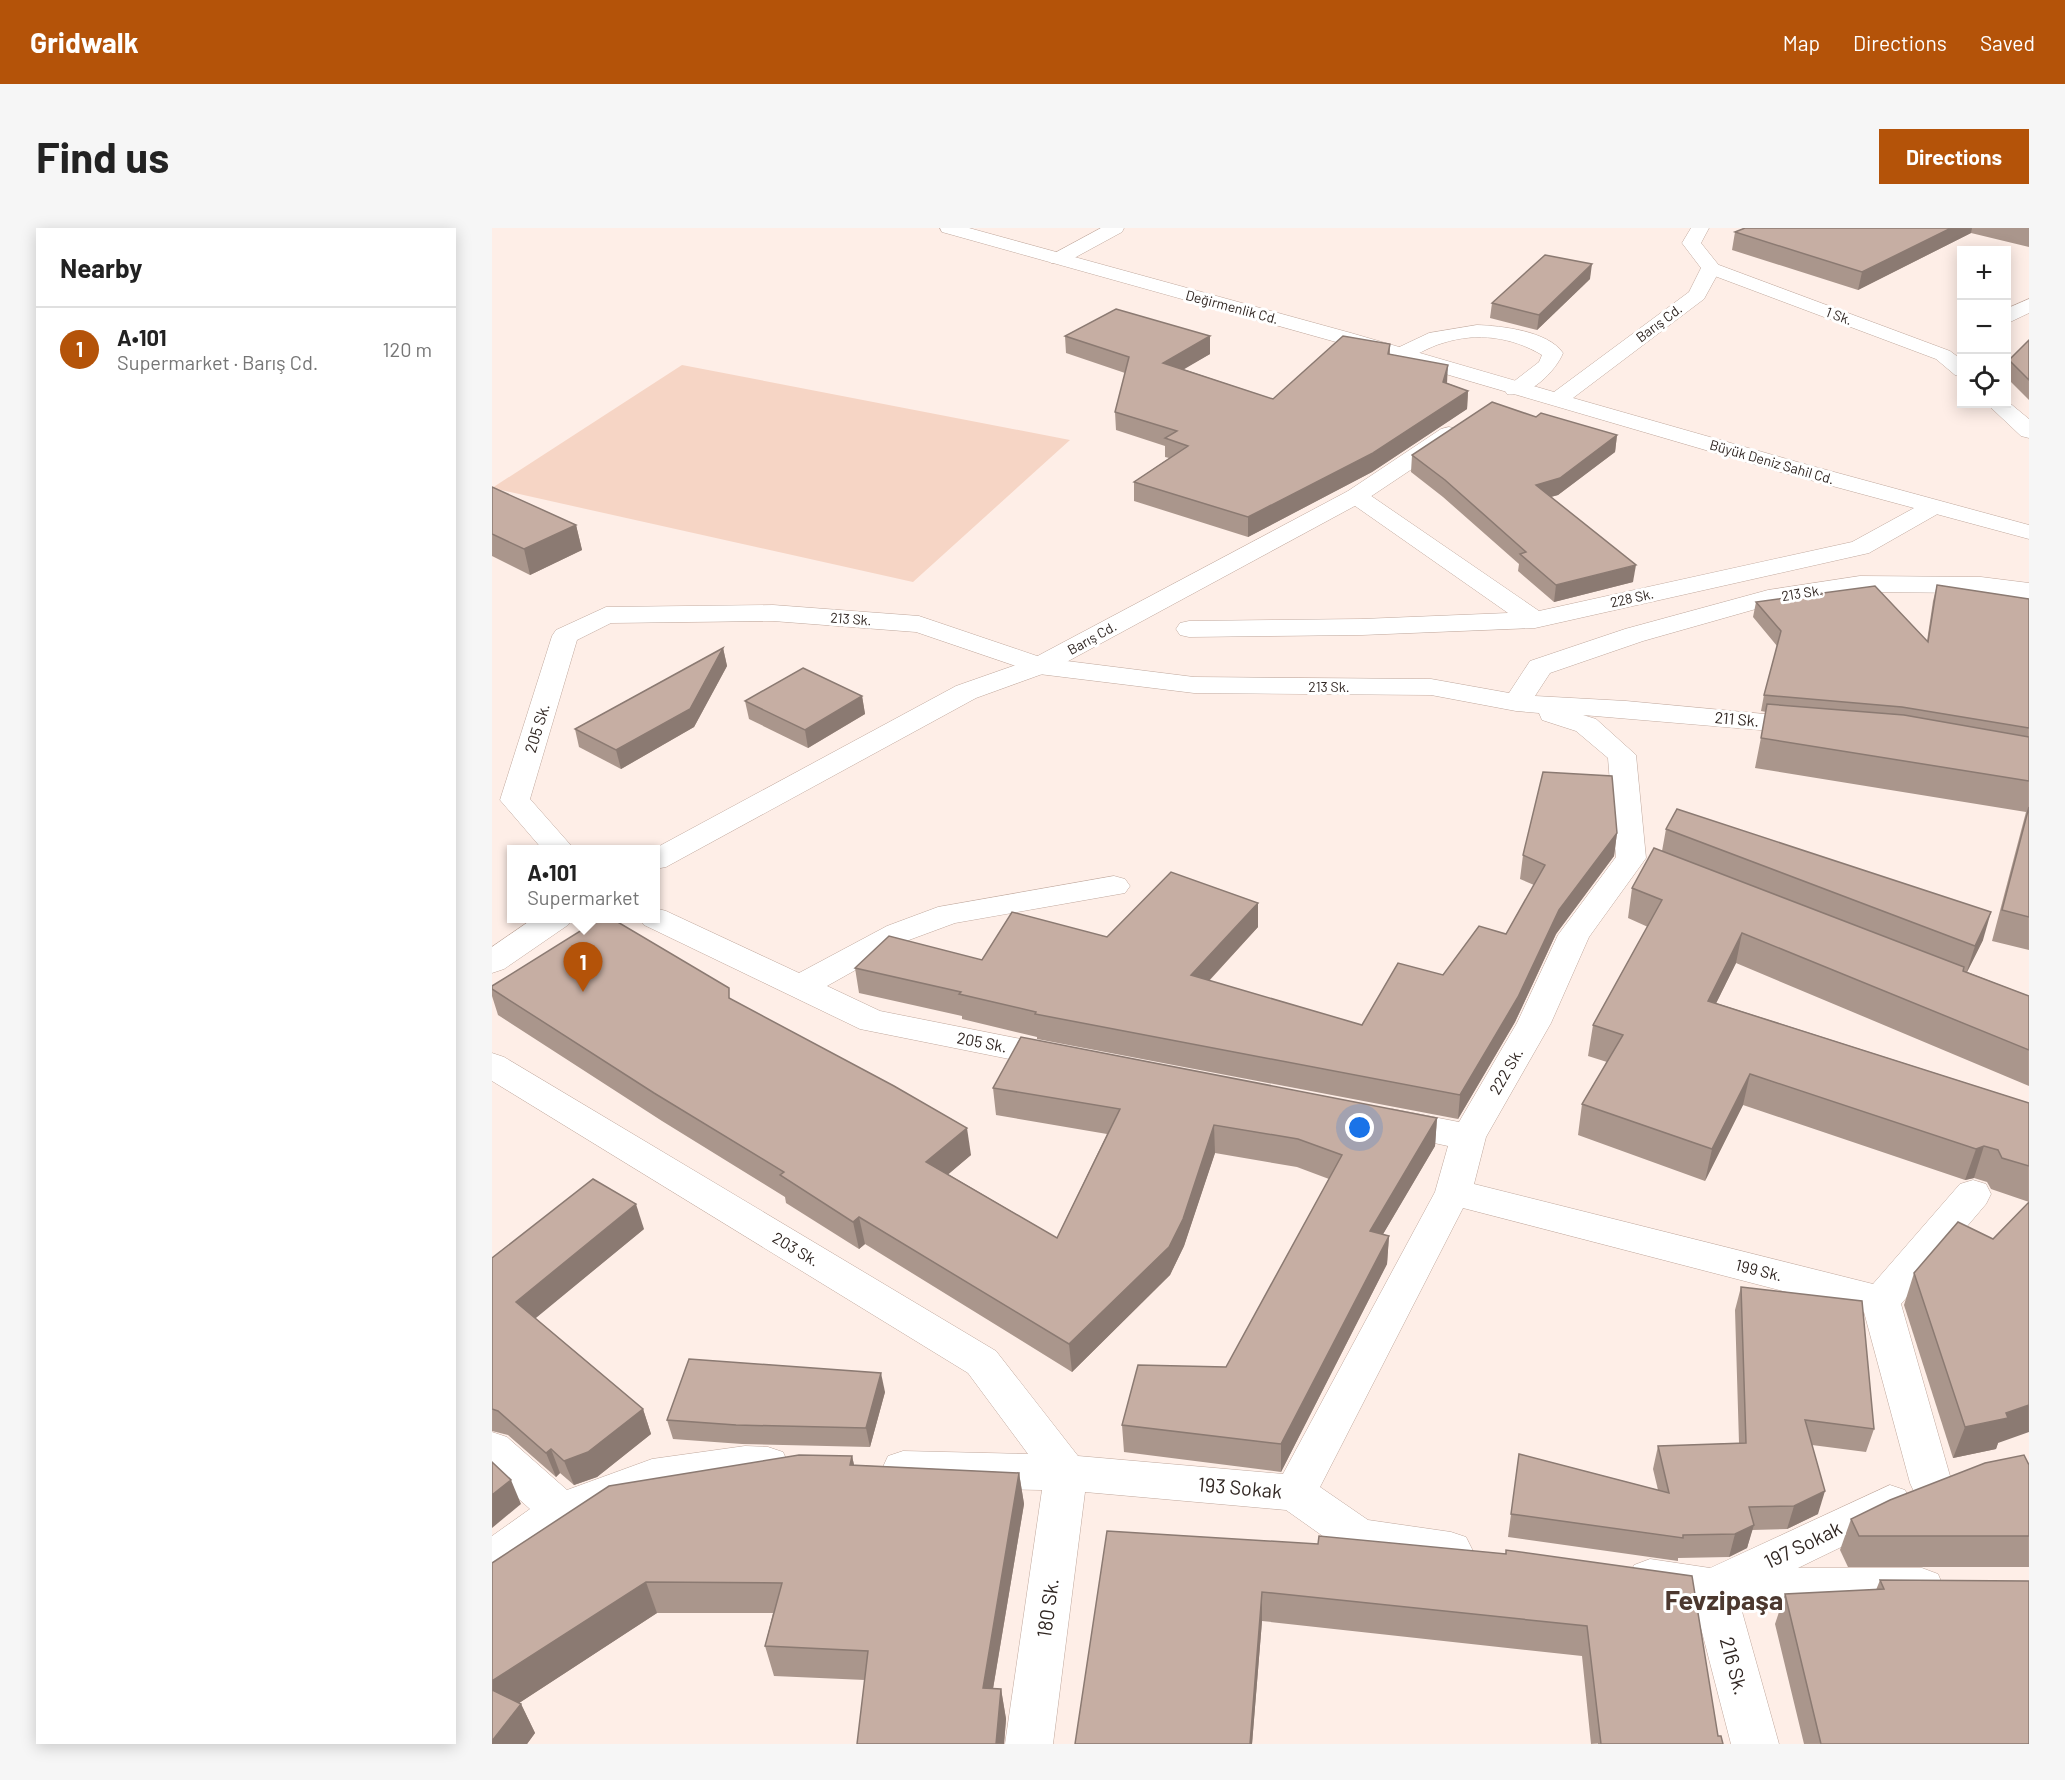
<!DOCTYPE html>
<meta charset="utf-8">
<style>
:root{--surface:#fff;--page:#f6f6f6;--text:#222;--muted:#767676;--line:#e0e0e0;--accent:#b45309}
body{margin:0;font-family:Barlow,sans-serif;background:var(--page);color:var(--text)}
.controls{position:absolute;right:18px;top:18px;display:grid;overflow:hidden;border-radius:0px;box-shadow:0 3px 15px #0003}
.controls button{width:54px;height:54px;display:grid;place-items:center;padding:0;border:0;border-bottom:2px solid var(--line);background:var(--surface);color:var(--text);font:30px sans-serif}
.you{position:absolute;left:868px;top:900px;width:21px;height:21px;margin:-15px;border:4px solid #fff;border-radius:50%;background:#1a73e8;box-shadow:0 0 0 9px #1a73e833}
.badge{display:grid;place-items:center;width:39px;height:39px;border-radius:50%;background:var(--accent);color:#fff;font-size:20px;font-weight:700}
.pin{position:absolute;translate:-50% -50px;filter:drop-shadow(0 2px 3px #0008)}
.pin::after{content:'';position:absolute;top:32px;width:21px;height:18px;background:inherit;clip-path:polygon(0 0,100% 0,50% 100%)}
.popup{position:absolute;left:15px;top:617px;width:153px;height:78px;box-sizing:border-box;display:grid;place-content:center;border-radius:0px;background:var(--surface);filter:drop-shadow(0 2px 4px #0005);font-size:20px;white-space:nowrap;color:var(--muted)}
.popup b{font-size:22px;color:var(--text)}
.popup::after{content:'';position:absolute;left:50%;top:100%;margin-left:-12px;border:12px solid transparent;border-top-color:var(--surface)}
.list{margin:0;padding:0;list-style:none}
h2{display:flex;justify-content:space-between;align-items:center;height:78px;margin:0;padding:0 24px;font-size:26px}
h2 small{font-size:20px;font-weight:400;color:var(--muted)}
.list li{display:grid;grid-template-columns:39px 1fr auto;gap:18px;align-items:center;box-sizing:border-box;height:84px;padding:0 24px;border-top:2px solid var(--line)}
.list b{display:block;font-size:22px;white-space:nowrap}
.list p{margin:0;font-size:20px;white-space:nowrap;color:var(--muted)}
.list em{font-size:20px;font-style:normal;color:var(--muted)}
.icon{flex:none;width:33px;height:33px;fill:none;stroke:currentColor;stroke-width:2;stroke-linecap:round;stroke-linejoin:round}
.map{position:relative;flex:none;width:1537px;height:1516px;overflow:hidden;border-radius:0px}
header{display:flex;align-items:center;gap:36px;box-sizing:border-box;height:84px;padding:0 30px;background:var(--accent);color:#fff}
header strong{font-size:28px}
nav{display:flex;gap:33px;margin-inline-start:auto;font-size:21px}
.intro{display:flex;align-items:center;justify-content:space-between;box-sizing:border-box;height:144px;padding:0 36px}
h1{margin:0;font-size:42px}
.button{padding:15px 27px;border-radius:0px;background:var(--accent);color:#fff;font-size:21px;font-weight:700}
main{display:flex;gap:36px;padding:0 36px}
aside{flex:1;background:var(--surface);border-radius:0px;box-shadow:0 3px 15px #0003}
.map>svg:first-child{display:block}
</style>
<header>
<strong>Gridwalk</strong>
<nav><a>Map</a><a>Directions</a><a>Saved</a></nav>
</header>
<div class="intro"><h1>Find us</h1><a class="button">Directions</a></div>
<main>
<aside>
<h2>Nearby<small></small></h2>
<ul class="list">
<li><span class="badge">1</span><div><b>A•101</b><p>Supermarket · Barış Cd.</p></div><em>120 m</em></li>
</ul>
</aside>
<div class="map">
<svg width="1537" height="1516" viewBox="0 0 1537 1516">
<rect width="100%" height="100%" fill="#feeee7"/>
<path fill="#f6d5c5" d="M 190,137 L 578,212 L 421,354 L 0,260 Z"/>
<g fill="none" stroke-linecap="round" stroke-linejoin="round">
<g stroke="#c0a89d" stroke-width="1">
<g id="street">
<path d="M 609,0 L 632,0 L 630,4 L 573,35 L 559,35 L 556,31 L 559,27 Z"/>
<path d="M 1219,34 L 1458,123 L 1470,132 L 1470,149 L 1463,147 L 1444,131 L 1212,44 L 1209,40 L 1212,36 Z"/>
<path d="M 1537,71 L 1537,85 L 1514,96 L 1514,81 Z"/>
<path d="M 985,97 C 1010,98 1056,103 1071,125 C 1064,143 1036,171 1015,166 L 1012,161 L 1047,134 L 1050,127 C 1020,109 985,104 951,115 C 936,119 923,129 908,132 L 901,130 L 898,126 L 901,122 L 937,105 Z"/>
<path d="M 1514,172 L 1537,191 L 1537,210 L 1529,208 L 1495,176 L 1514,176 Z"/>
<path d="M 864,261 L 872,263 L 1047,383 L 1360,314 L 1433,274 L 1441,272 L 1449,274 L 1453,279 L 1449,284 L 1377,325 L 1043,400 L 870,407 L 697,409 L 688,407 L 684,401 L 688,395 L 697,393 L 870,391 L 1016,385 L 856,273 L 852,268 L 856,263 Z"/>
<path d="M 1368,348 L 1489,349 L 1537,355 L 1537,371 L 1489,365 L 1368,364 L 1278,377 L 1151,413 L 1058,445 L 1043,468 L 1134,473 L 1316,490 L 1326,492 L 1330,498 L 1326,504 L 1316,506 L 1091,487 L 1104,491 L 1144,527 L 1154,630 L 1097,709 L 1059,795 L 994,909 L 982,956 L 1381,1056 L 1468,956 L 1481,952 L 1494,956 L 1499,966 L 1494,976 L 1409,1076 L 1460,1255 L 1454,1268 L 1439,1273 L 1424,1268 L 1418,1255 L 1372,1084 L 971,980 L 828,1259 L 876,1292 L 959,1304 L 974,1309 L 981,1323 L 974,1337 L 959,1342 L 867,1329 L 852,1323 L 794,1282 L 593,1264 L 561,1516 L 513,1516 L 550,1262 L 411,1259 L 396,1254 L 390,1241 L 396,1228 L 411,1223 L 536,1226 L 476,1145 L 0,853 L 0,825 L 12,829 L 504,1123 L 586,1228 L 791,1246 L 943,964 L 956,918 L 887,903 L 882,894 L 887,885 L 900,881 L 967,894 L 1025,795 L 1066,707 L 1124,629 L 1116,530 L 1084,503 L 1050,492 L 1047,485 L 1024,483 L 939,467 L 702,465 L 547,446 L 424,404 L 281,393 L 119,395 L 85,412 L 38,571 L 83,622 L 51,622 L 8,572 L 60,408 L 64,402 L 114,379 L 281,377 L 427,388 L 551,430 L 702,449 L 939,451 L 1017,465 L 1038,433 L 1133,401 L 1276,362 Z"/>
<path d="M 622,648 L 633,651 L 638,658 L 633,665 L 463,695 L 417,712 L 335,758 L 388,783 L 579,821 L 584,829 L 579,837 L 567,841 L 368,801 L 152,697 L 147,690 L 163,690 L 163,680 L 174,683 L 307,745 L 395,698 L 446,679 Z"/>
<path d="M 0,1204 L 15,1209 L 75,1262 L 160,1231 L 253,1218 L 276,1219 L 291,1224 L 297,1237 L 291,1250 L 276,1255 L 253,1254 L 162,1267 L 84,1296 L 16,1346 L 0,1351 L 0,1308 L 38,1281 L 0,1247 Z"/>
<path d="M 1398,1257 L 1413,1262 L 1419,1275 L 1413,1288 L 1306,1340 L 1430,1340 L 1446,1346 L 1452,1360 L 1446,1374 L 1430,1380 L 1249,1380 L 1287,1516 L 1239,1516 L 1203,1377 L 1158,1371 L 1142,1365 L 1136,1351 L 1142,1337 L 1158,1331 L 1218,1340 Z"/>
</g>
</g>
<g stroke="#c0a89d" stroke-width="1">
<g id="secondary">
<path d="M 448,0 L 477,0 L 859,105 L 1062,164 L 1197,64 L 1209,40 L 1190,15 L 1199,0 L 1217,0 L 1209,15 L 1229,40 L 1212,71 L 1081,170 L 1309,235 L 1537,297 L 1537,311 L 1292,245 L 844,114 L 450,4 Z"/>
<path d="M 957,199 L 965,201 L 968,206 L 965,211 L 872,273 L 556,444 L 484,470 L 174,639 L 163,641 L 163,622 L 160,622 L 464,458 L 538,432 L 856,263 L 949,201 Z"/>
<path d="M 42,690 L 81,690 L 76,697 L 12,741 L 0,745 L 0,719 Z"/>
</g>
</g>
<use href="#street" fill="#fff" fill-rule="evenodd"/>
<use href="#secondary" fill="#fff" fill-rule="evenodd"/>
</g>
<g fill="#aa968c">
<path d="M 1253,0 L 1537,0 L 1537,19 L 1479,5 L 1366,62 L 1240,22 L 1243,4 Z"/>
<path d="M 1098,51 L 1045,102 L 998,90 L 1000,75 Z"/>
<path d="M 573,108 L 718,108 L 718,126 L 691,141 L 781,171 L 898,116 L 898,126 L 955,155 L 976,163 L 975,181 L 880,244 L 756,309 L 642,273 L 642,254 L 677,230 L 673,229 L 673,218 L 624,202 L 623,184 L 633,145 L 574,125 Z"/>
<path d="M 1537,112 L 1537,172 L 1515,150 L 1515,140 L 1517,132 Z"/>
<path d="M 1125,207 L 1123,224 L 1066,267 L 1059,269 L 1141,354 L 1062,374 L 1026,343 L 1027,336 L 951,269 L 919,244 L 920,227 Z"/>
<path d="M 0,259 L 84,297 L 90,322 L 38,347 L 0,328 Z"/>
<path d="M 1445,357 L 1537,371 L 1537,722 L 1500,713 L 1534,584 L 1263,540 L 1274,484 L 1269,483 L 1272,467 L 1285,418 L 1261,389 L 1264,374 L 1435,413 L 1441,373 Z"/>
<path d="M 231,420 L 235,438 L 202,499 L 129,541 L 87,519 L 83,501 Z"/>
<path d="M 370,468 L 373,486 L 316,520 L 257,491 L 253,473 Z"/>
<path d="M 1174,601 L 1491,712 L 1475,744 L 1537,768 L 1537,858 L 1244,735 L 1224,775 L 1537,875 L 1537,974 L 1499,961 L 1495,954 L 1482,950 L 1473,952 L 1251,877 L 1213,953 L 1086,907 L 1090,876 L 1115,834 L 1096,828 L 1101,797 L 1156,699 L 1136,690 L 1140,660 L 1170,623 Z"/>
<path d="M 1125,605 L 1122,628 L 1064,706 L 1023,794 L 966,891 L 545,811 L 545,809 L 470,791 L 470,788 L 367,765 L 363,740 L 490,732 L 615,709 L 766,675 L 766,699 L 717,753 L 870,797 L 1014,706 L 1042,657 L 1028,651 L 1031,627 Z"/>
<path d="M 0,758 L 240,772 L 479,927 L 456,946 L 565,1010 L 615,906 L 504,887 L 501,860 L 945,890 L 943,918 L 891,1006 L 897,1008 L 895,1036 L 789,1244 L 632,1224 L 630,1197 L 734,1139 L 837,951 L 805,939 L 723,925 L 692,1018 L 678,1047 L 580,1144 L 373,1016 L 367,1021 L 294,975 L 293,969 L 170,893 L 6,787 L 0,768 Z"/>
<path d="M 152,1001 L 43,1090 L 151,1181 L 159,1206 L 105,1249 L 82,1257 L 68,1245 L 64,1249 L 16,1207 L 0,1203 L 0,1030 Z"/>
<path d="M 1501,1011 L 1506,1215 L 1504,1221 L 1461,1230 L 1412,1077 L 1422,1045 Z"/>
<path d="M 1249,1059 L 1382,1201 L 1374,1224 L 1320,1217 L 1326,1286 L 1295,1301 L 1260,1302 L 1255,1320 L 1237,1329 L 1186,1330 L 1186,1333 L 1016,1309 L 1027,1226 L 1166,1262 L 1161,1241 L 1166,1218 L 1247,1215 L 1243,1082 Z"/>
<path d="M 393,1164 L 378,1219 L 250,1216 L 181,1211 L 175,1192 Z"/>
<path d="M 360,1228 L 362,1237 L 527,1245 L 532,1276 L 501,1461 L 509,1461 L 514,1491 L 512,1516 L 365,1516 L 373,1452 L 282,1448 L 273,1418 L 281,1385 L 165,1385 L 27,1475 L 29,1476 L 43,1505 L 35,1516 L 0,1335 Z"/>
<path d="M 1537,1237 L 1537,1339 L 1356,1339 L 1348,1322 L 1359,1291 Z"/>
<path d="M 826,1316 L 1014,1326 L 1226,1508 L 1099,1516 L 1090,1428 L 770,1393 L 760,1516 L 583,1516 Z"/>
<path d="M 1388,1352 L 1537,1516 L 1312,1516 L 1283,1396 L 1293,1366 L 1384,1362 Z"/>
</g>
<g fill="#8b7a72">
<path d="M 1459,0 L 1480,0 L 1479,5 L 1366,62 L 1370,44 Z"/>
<path d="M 1100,36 L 1098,51 L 1045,102 L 1047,87 Z"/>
<path d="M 718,108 L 718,126 L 672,153 L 671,135 Z"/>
<path d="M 956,137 L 955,155 L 951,154 Z"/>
<path d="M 976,163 L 975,181 L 880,244 L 756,309 L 756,289 Z"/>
<path d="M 1125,207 L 1123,224 L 1066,267 L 1043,273 L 1044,257 Z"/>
<path d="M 84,297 L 90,322 L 38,347 L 32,321 Z"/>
<path d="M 1144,337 L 1141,354 L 1062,374 L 1064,357 Z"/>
<path d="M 231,420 L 235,438 L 202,499 L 129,541 L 124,522 Z"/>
<path d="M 370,468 L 373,486 L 316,520 L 313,502 Z"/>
<path d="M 1125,605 L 1122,628 L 1064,706 L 1023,794 L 966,891 L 968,867 L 1067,682 Z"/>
<path d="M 766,675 L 766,699 L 699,772 L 699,747 Z"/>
<path d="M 1499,684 L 1491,712 L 1474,746 L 1483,718 Z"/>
<path d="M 1250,705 L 1244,735 L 1210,804 L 1216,773 Z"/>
<path d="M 1258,846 L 1251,877 L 1213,953 L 1220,921 Z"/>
<path d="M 945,890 L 943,918 L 877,1030 L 878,1003 Z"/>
<path d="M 722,897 L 723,925 L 692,1018 L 678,1047 L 580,1144 L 577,1116 Z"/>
<path d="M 475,900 L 479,927 L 439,961 L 434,934 Z"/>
<path d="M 1492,918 L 1482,950 L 1473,952 L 1484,921 Z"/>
<path d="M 144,976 L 152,1001 L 33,1099 L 24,1074 Z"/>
<path d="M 367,989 L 373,1016 L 367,1021 L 361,994 Z"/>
<path d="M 897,1008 L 895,1036 L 789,1244 L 789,1216 Z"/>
<path d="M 389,1145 L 393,1164 L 378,1219 L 374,1200 Z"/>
<path d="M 1537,1177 L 1537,1204 L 1506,1215 L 1504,1221 L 1461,1230 L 1473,1199 Z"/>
<path d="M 151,1181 L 159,1206 L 105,1249 L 82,1257 L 72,1233 Z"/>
<path d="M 59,1221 L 68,1245 L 64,1249 L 54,1225 Z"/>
<path d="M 360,1228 L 367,1259 L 358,1237 Z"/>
<path d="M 527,1245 L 532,1276 L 496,1490 L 491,1460 Z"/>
<path d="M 19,1252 L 29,1276 L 0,1300 L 0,1267 Z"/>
<path d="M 1333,1263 L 1326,1286 L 1295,1301 L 1302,1278 Z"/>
<path d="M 1262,1297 L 1255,1320 L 1237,1329 L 1243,1306 Z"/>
<path d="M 154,1354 L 165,1385 L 7,1488 L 0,1474 L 0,1453 Z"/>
<path d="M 770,1364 L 770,1393 L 760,1516 L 758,1516 Z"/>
<path d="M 509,1461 L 514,1491 L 512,1516 L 504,1516 Z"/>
<path d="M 29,1476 L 43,1505 L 35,1516 L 0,1516 L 0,1513 Z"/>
</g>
<g fill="#c6aea3" stroke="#8b7a72" stroke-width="1.5">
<path d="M 1253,0 L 1459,0 L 1370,44 L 1243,4 Z"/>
<path d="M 1053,27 L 1100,36 L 1047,87 L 1000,75 Z"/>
<path d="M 624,81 L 718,108 L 671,135 L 781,171 L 851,108 L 898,116 L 896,126 L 956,137 L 951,154 L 976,163 L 881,225 L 756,289 L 642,254 L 696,218 L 673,210 L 685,203 L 623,184 L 637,129 L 573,108 Z"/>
<path d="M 1537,112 L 1537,152 L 1517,132 Z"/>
<path d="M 1000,174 L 1044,189 L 1049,185 L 1125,207 L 1068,250 L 1044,257 L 1144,337 L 1064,357 L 1028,326 L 1034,324 L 953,252 L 920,227 Z"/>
<path d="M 0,259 L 84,297 L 32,321 L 0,306 Z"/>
<path d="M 1445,357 L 1537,371 L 1537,500 L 1410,479 L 1272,467 L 1289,403 L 1264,374 L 1383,358 L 1436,414 Z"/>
<path d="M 231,420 L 198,481 L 124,522 L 83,501 Z"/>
<path d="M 311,440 L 370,468 L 313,502 L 253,473 Z"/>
<path d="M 1275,476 L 1412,487 L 1537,509 L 1537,553 L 1269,510 Z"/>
<path d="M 1051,544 L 1120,548 L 1125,605 L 1067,682 L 1026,769 L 968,867 L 543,786 L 544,784 L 467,766 L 469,764 L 363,740 L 397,708 L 490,732 L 520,684 L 615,709 L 679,644 L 766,675 L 699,747 L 870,797 L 906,735 L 951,747 L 987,698 L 1014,706 L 1053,637 L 1031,627 Z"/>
<path d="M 1537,579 L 1537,689 L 1510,682 Z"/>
<path d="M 1185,581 L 1499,684 L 1483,718 L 1174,601 Z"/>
<path d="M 1162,620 L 1472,739 L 1471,743 L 1537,768 L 1537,822 L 1250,705 L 1216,773 L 1537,875 L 1537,938 L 1510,930 L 1506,922 L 1492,918 L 1484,921 L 1258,846 L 1220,921 L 1090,876 L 1131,807 L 1101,797 L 1170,672 L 1140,660 Z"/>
<path d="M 109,690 L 119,690 L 237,760 L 237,770 L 402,858 L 475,900 L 434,934 L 565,1010 L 628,881 L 501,860 L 529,809 L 945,890 L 878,1003 L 897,1008 L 789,1216 L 630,1197 L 646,1137 L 734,1139 L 850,927 L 806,911 L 722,897 L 691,991 L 677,1019 L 577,1116 L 367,989 L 361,994 L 288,947 L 292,944 L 162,865 L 0,761 L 0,758 Z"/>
<path d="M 101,951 L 144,976 L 24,1074 L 151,1181 L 96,1224 L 72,1233 L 59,1221 L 54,1225 L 6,1183 L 0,1181 L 0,1030 Z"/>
<path d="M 1537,974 L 1537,1177 L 1514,1185 L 1516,1190 L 1473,1199 L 1422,1045 L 1466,994 L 1501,1011 Z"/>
<path d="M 1249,1059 L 1370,1073 L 1382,1201 L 1313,1192 L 1333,1263 L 1302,1278 L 1257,1279 L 1262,1297 L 1243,1306 L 1191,1307 L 1191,1310 L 1019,1286 L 1027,1226 L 1177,1265 L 1166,1218 L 1254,1215 Z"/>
<path d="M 197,1131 L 389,1145 L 374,1200 L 244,1197 L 175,1192 Z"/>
<path d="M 307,1227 L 360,1228 L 358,1237 L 527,1245 L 491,1460 L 509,1461 L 504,1516 L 365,1516 L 376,1423 L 273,1418 L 290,1355 L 154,1354 L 0,1453 L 0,1335 L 117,1258 Z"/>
<path d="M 1532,1227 L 1537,1237 L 1537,1308 L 1367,1308 L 1359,1291 L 1398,1272 L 1493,1235 Z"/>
<path d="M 0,1234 L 19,1252 L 0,1267 Z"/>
<path d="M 615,1303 L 826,1316 L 827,1308 L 1014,1326 L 1014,1322 L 1200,1348 L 1226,1508 L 1229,1508 L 1231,1516 L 1106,1516 L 1109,1516 L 1095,1398 L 770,1364 L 758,1516 L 583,1516 Z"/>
<path d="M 1388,1352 L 1537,1353 L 1537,1516 L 1329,1516 L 1293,1366 L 1392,1361 Z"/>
<path d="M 0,1462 L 29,1476 L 0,1513 Z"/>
</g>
<g text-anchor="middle" stroke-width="6" stroke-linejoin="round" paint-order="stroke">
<g font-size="14" fill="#302622" stroke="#fff">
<text transform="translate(740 79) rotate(15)" y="5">Değirmenlik Cd.</text>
<text transform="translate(1347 88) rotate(20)" y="5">1 Sk.</text>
<text transform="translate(1167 95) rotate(-37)" y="5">Barış Cd.</text>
<text transform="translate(1280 234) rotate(16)" y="5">Büyük Deniz Sahil Cd.</text>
<text transform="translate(1310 365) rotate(-9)" y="5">213 Sk.</text>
<text transform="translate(1140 370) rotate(-12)" y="5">228 Sk.</text>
<text transform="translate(359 391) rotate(4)" y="5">213 Sk.</text>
<text transform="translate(600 410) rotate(-29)" y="5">Barış Cd.</text>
<text x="837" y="464">213 Sk.</text>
</g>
<g font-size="16" fill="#302622" stroke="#fff">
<text transform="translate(1245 491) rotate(5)" y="6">211 Sk.</text>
<text transform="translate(45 500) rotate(-73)" y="6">205 Sk.</text>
<text transform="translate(490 814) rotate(11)" y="6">205 Sk.</text>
<text transform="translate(1014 843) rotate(-60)" y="6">222 Sk.</text>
<text transform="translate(304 1021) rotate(31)" y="6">203 Sk.</text>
<text transform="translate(1267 1042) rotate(14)" y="6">199 Sk.</text>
</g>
<g font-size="20" fill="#302622" stroke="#fff">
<text transform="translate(748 1260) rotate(5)" y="7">193 Sokak</text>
<text transform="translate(1311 1317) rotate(-26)" y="7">197 Sokak</text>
<text transform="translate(556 1380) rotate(-82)" y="7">180 Sk.</text>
<text transform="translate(1242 1438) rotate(75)" y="7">216 Sk.</text>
</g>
<g font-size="27" font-weight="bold" fill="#4c382f" stroke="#fff">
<text x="1232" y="1382">Fevzipaşa</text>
</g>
</g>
</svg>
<div class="controls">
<button>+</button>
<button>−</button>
<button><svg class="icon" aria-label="locate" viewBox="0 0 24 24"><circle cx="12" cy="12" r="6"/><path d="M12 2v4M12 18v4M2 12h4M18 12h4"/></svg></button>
</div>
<div class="you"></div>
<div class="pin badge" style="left:91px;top:764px">1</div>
<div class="popup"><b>A•101</b>Supermarket</div>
</div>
</main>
